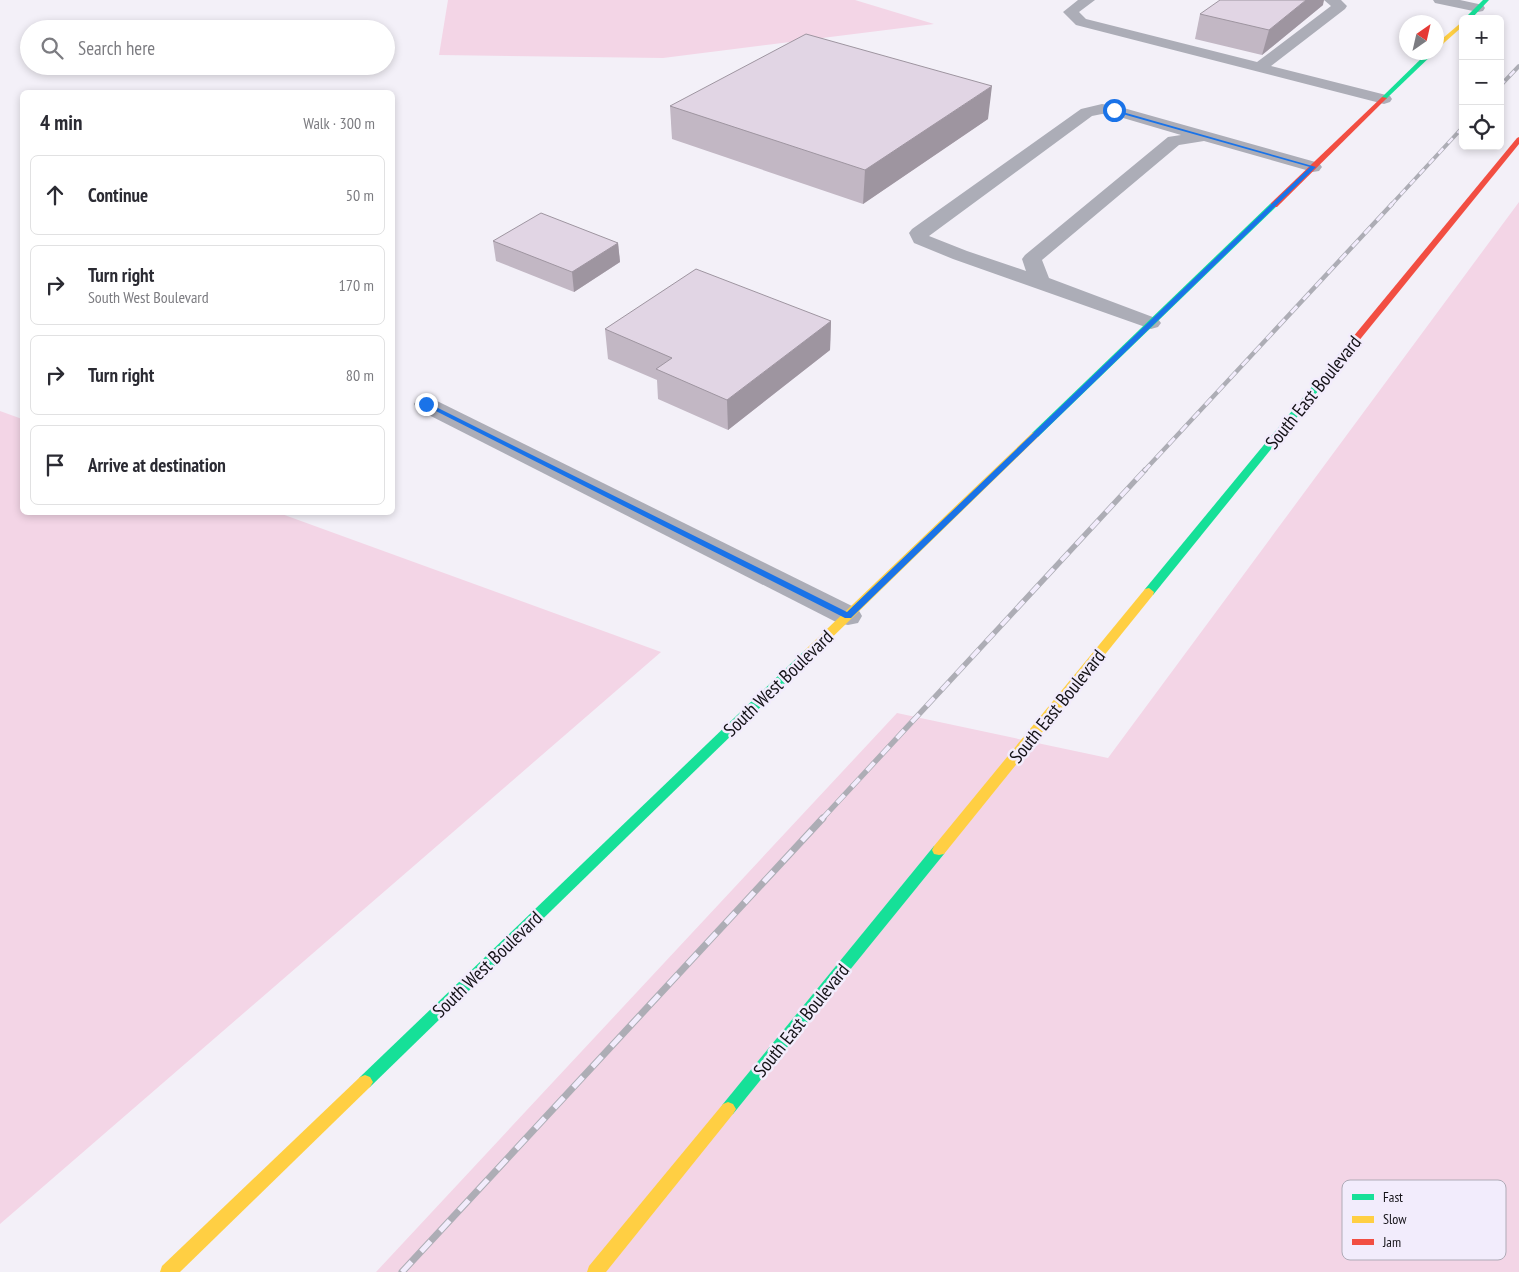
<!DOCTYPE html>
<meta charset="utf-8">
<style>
:root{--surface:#fff;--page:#f7f7f7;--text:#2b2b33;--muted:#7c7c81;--line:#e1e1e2}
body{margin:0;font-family:"PT Sans Narrow",sans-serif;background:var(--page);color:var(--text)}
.controls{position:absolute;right:15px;top:15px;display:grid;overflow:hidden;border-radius:8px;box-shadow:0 2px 8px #0003}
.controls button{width:45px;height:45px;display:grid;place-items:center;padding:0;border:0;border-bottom:1px solid var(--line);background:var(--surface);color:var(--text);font:25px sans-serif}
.compass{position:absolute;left:1399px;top:15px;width:45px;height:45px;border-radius:50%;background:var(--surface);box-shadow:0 2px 8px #0003;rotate:34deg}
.stop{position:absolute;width:15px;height:15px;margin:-11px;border:4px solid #1a73e8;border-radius:50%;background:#fff}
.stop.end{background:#1a73e8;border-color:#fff;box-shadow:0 1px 5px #0008}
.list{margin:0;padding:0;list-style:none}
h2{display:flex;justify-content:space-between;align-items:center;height:65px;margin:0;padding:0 20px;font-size:21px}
h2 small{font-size:16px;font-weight:400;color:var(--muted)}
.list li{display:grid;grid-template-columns:32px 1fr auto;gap:15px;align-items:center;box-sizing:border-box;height:80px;margin:0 10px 10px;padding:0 10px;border:1px solid var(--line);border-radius:8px}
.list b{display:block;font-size:19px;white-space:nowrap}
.list p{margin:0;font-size:16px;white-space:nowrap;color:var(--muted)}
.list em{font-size:16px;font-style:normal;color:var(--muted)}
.icon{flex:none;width:28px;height:28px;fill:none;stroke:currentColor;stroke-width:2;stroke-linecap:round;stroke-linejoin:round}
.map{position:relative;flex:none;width:1519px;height:1272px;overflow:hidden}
.search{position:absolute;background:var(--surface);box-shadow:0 2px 8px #0003;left:20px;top:20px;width:375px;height:55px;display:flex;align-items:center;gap:12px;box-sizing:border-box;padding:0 18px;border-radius:28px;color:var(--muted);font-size:19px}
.panel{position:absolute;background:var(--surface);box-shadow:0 2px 8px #0003;left:20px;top:90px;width:375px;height:425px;border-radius:8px}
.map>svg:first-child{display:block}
</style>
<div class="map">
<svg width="1519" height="1272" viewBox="0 0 1519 1272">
<rect width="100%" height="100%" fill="#f3f0f8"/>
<g fill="#f3d5e6">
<path d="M 448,0 L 855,0 L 934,24 L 663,58 L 439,55 Z"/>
<path d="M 1519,202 L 1519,1272 L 376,1272 L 897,713 L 1108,758 Z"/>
<path d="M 0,411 L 22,419 L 22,512 L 279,513 L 661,652 L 0,1224 Z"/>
</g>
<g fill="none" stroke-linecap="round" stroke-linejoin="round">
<g fill="#acadb7" fill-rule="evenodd">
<path d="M 1078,0 L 1095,0 L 1079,12 L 1086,19 L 1257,62 L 1331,6 L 1324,0 L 1341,0 L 1347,6 L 1345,9 L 1271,66 L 1390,96 L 1392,99 L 1390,102 L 1384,104 L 1076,25 L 1063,12 Z"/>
<path d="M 1102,104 L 1120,107 L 1319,163 L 1322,167 L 1319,171 L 1313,172 L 1204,141 L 1179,145 L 1042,260 L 1049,278 L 1158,319 L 1161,323 L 1158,327 L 1151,329 L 953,259 L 914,243 L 909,233 L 912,229 L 1081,109 ZM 1102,114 L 1113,115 L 1181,135 L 1168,137 L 1025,255 L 1022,259 L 1026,271 L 967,251 L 929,236 L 1092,116 Z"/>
<path d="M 425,397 L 433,399 L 858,609 L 862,616 L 858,623 L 848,625 L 838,623 L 417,409 L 414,404 L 417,399 Z"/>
</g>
<path fill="#acadb7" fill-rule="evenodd" d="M 1433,0 L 1460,0 L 1483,5 L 1485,8 L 1483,11 L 1478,12 L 1435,3 Z"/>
<g fill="#16e098" fill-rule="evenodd">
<path d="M 1483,0 L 1489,0 L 1471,19 L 1464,19 Z"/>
<path d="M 1428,52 L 1435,52 L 1386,99 L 1382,99 L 1382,97 Z"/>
<path d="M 1271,203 L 1278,205 L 1038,437 L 1032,437 L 1032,433 Z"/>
<path d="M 1346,348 L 1349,349 L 1349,353 L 1153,595 L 1145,595 L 1144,592 L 1145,589 L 1343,349 Z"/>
<path d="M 809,649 L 815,653 L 813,656 L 370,1087 L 365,1089 L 360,1087 L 357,1082 L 360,1077 L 805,650 Z"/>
<path d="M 939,845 L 944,846 L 946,850 L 944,854 L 733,1114 L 728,1116 L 723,1114 L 720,1109 L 723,1104 L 934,846 Z"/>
</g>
<g fill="#ffcf43" fill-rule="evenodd">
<path d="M 1463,21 L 1463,26 L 1436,50 L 1436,44 Z"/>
<path d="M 1035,432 L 1038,433 L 1038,437 L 813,656 L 805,656 L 803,653 L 805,650 L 1032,433 Z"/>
<path d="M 1149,588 L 1154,592 L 1153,595 L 944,854 L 939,855 L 934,854 L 932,850 L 934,846 L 1145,589 Z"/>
<path d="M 365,1075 L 370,1077 L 373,1082 L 370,1087 L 180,1272 L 160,1272 L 162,1266 L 360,1077 Z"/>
<path d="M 728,1102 L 733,1104 L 736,1109 L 733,1114 L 606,1272 L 587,1272 L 589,1266 L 723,1104 Z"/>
</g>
<g fill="#f24e42" fill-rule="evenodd">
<path d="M 1382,97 L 1387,98 L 1277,207 L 1271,207 L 1271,203 Z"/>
<path d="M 1519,137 L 1519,144 L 1349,353 L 1343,353 L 1343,349 L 1517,138 Z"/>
</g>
<g stroke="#adadb5" stroke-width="4">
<g id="rail-far3">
<path d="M 1500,86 L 1519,66"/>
<path d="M 1391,205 L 1463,127"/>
</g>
</g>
<g stroke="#adadb5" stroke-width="4.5">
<path id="rail-far2" d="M 1144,471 L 1392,204"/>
</g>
<g stroke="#adadb5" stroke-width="5.5">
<path id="rail-far1" d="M 822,819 L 1145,470"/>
</g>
<g stroke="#adadb5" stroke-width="7">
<path id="rail" d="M 402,1272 L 823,818"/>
</g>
<use href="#rail-far3" stroke="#f2ecfc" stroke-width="2.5" stroke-dasharray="7" stroke-linecap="butt"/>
<use href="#rail-far2" stroke="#f2ecfc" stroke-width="3" stroke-dasharray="9" stroke-linecap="butt"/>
<use href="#rail-far1" stroke="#f2ecfc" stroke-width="4" stroke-dasharray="11" stroke-linecap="butt"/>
<use href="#rail" stroke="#f2ecfc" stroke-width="5" stroke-dasharray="14" stroke-linecap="butt"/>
</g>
<g fill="#c2b7c4">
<path d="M 1323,5 L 1262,55 L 1195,39 L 1200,14 Z"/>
<path d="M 670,106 L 988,119 L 863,204 L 672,139 Z"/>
<path d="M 493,241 L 618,243 L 620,262 L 574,292 L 496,261 Z"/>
<path d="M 831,321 L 830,350 L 728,430 L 658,399 L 657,380 L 608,359 L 605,329 Z"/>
</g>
<g fill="#9e95a0">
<path d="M 1306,0 L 1324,0 L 1323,5 L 1262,55 L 1269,30 Z"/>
<path d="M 992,86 L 988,119 L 863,204 L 865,170 Z"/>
<path d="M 618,243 L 620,262 L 574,292 L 572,272 Z"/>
<path d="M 831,321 L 830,350 L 728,430 L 727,400 Z"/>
</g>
<g fill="#e1d5e4" stroke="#9e95a0">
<path d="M 1220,0 L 1306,0 L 1269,30 L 1200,14 Z"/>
<path d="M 806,34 L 992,86 L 865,170 L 670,106 Z"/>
<path d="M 541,213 L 618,243 L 572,272 L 493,241 Z"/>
<path d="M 696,269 L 831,321 L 727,400 L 656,369 L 672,358 L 605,329 Z"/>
</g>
<path fill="#1a73e8" d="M 1112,109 L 1316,167 L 851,618 L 845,618 L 422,404 L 428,403 L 847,612 L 1310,167 L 1112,111 Z"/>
<g text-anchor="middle" stroke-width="5" stroke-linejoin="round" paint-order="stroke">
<g font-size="19" fill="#141217" stroke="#f2ecfc">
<text transform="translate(1313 392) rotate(-51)" y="7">South East Boulevard</text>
<text transform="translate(778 683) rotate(-44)" y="7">South West Boulevard</text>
<text transform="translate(1057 706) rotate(-51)" y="7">South East Boulevard</text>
<text transform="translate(487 964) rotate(-44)" y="7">South West Boulevard</text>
<text transform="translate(801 1020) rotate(-51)" y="7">South East Boulevard</text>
</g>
</g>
<rect x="1342" y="1180" width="164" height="80" rx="8" fill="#f2ecfc" stroke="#afabb7" stroke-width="1"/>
<rect x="1352" y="1194" width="22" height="6" fill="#16e098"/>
<rect x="1352" y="1216" width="22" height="7" fill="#ffcf43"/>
<rect x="1352" y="1239" width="22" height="6" fill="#f24e42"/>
<g font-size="14" fill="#141217">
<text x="1383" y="1202">Fast</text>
<text x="1383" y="1224">Slow</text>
<text x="1383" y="1247">Jam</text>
</g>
</svg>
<div class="controls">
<button>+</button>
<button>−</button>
<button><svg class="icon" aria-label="locate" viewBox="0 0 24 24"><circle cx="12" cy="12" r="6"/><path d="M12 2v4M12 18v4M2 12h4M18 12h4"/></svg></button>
</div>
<svg class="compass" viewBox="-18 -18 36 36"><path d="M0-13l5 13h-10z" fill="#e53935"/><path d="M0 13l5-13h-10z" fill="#7c7c81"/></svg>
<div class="stop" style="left:1114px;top:110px"></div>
<div class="stop end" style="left:426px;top:404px"></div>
<div class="search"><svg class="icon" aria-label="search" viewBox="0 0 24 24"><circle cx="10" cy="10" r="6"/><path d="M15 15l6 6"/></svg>Search here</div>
<section class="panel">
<h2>4 min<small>Walk · 300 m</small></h2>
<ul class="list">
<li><svg class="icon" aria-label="ahead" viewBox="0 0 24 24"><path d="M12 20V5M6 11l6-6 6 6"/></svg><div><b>Continue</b></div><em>50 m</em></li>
<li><svg class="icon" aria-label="right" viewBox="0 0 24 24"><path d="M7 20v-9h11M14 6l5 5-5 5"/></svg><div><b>Turn right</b><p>South West Boulevard</p></div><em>170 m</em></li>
<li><svg class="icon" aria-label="right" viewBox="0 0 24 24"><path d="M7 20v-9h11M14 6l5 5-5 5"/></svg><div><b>Turn right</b></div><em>80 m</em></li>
<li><svg class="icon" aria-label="arrive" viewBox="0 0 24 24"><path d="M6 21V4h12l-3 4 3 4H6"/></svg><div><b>Arrive at destination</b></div></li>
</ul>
</section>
</div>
